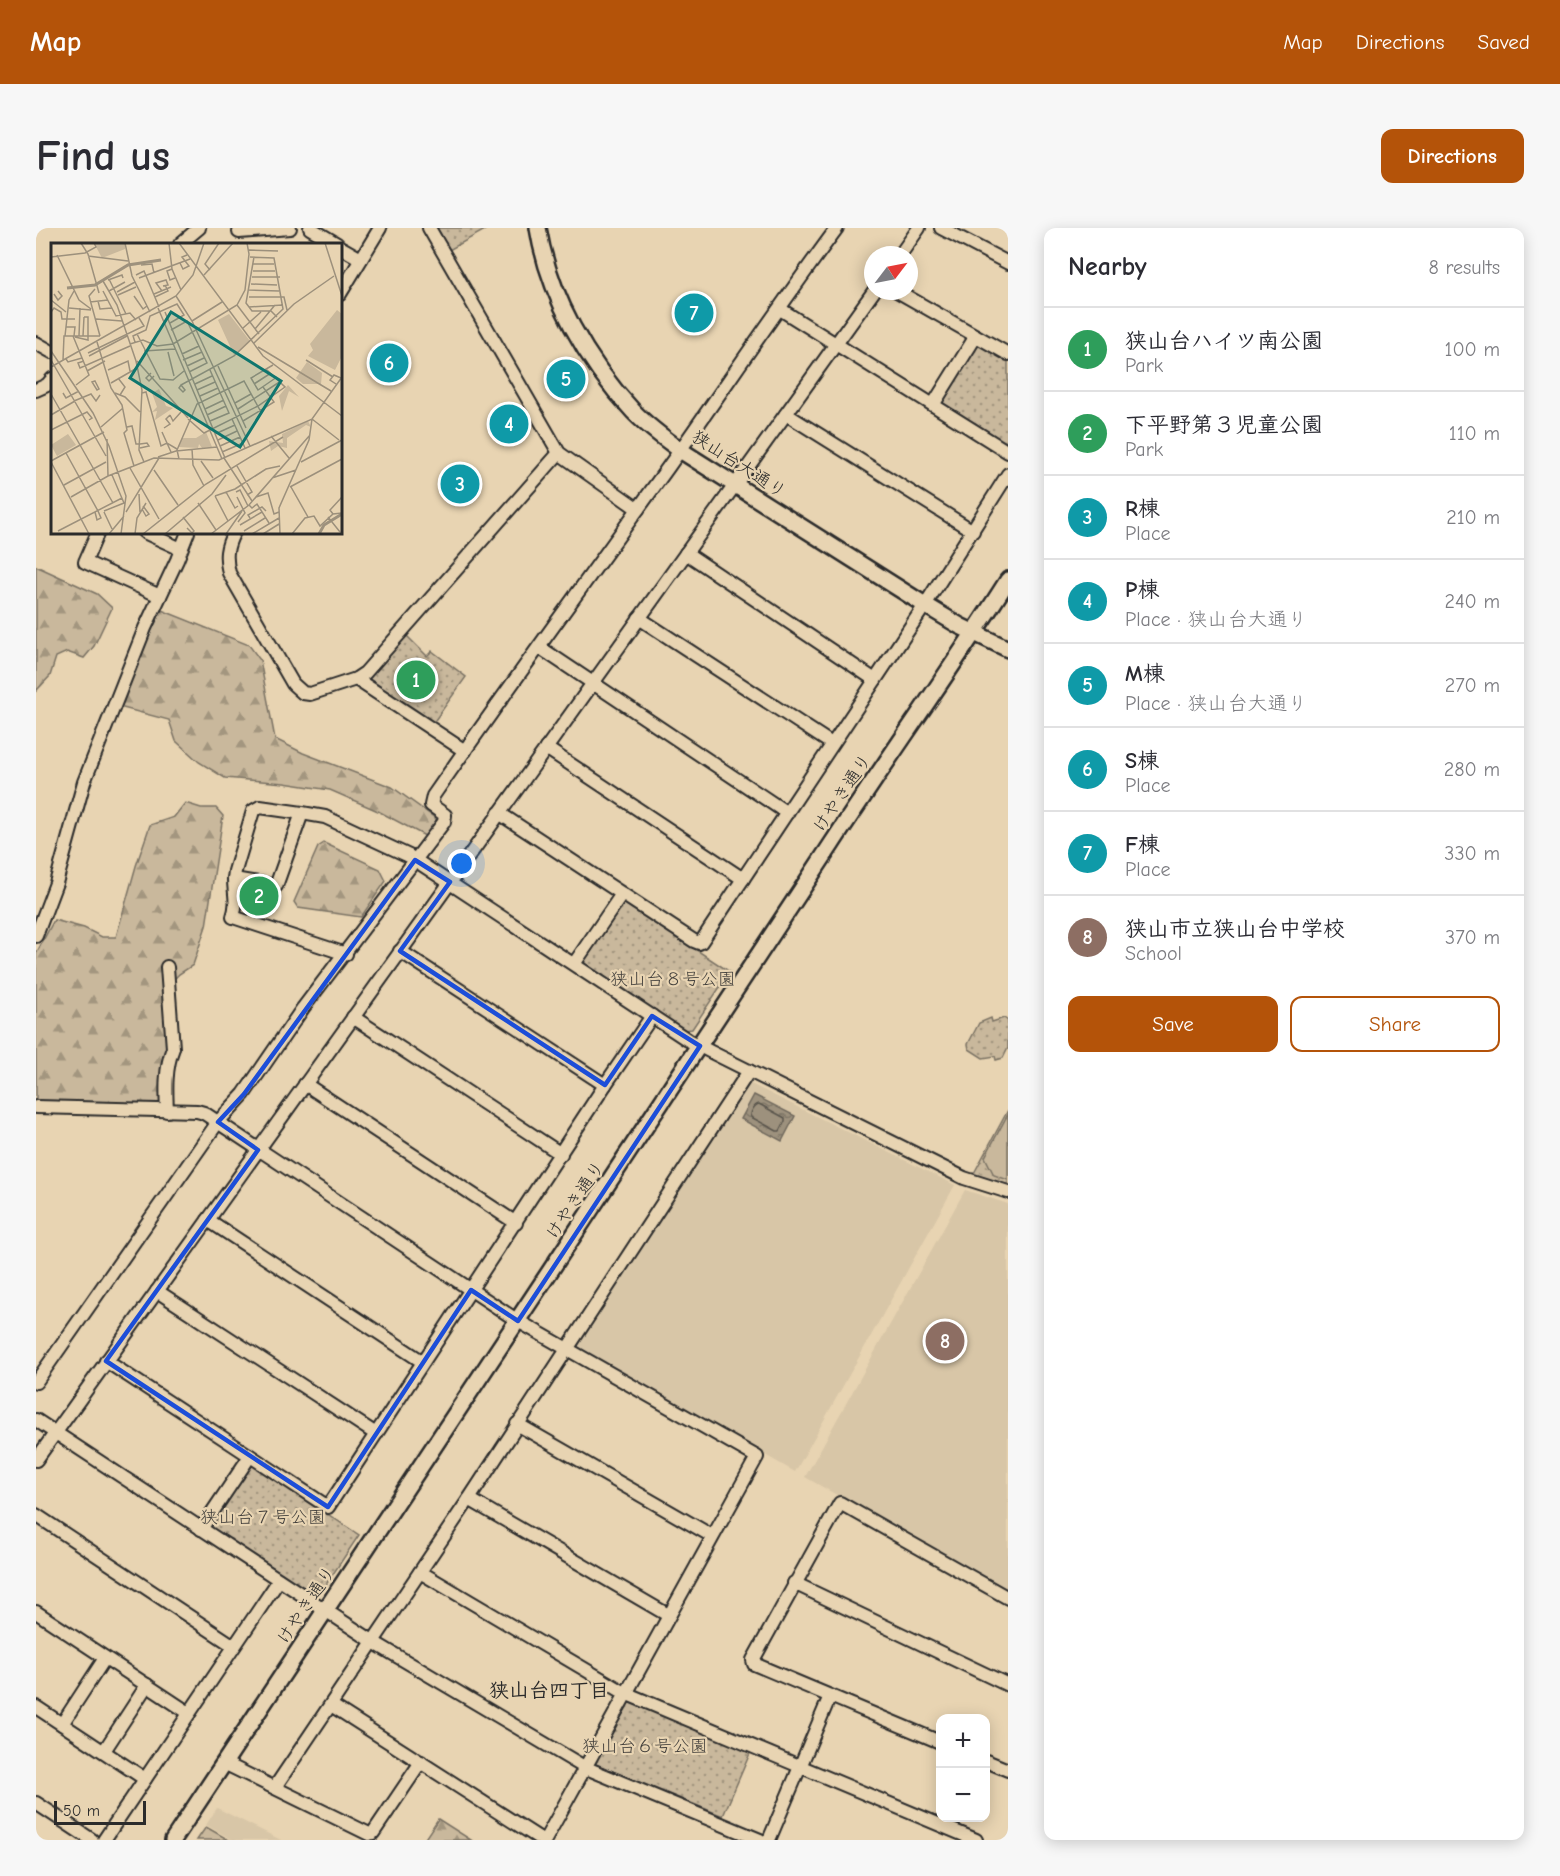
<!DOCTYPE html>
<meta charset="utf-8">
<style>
:root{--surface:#fff;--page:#f7f7f7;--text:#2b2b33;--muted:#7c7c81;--line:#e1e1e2;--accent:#b45309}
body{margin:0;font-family:"Comic Neue","Klee One",sans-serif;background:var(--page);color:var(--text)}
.controls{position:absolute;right:18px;bottom:18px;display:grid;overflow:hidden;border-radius:12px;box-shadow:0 3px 15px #0003}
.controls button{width:54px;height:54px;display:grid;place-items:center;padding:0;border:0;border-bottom:2px solid var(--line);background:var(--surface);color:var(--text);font:30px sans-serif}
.compass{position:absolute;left:828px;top:18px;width:54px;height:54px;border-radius:50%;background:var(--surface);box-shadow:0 3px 15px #0003;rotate:58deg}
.scale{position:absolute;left:18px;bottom:15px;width:92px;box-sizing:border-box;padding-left:6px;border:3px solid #2b2b2b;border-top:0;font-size:16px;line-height:21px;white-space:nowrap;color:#2b2b2b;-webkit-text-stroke:4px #e8d4b2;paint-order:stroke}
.you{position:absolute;left:426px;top:636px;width:21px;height:21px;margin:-15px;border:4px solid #fff;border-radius:50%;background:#1a73e8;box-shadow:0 0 0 9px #1a73e833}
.badge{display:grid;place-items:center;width:39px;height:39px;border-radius:50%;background:var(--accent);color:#fff;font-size:20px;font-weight:700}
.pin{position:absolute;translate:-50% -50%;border:3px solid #fff;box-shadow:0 2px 6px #0006}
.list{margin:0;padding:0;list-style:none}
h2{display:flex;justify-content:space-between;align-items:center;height:78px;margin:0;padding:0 24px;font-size:26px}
h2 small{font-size:20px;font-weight:400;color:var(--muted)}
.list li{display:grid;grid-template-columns:39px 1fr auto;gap:18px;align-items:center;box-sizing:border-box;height:84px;padding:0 24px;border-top:2px solid var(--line)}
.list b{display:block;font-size:22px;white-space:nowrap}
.list p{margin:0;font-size:20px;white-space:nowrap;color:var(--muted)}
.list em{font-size:20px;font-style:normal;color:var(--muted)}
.actions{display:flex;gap:12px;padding:18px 24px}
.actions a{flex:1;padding:14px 0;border:2px solid var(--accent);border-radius:12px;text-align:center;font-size:21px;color:var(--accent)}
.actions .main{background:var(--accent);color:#fff}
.map{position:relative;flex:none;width:972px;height:1612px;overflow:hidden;border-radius:12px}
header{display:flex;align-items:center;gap:36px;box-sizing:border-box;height:84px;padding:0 30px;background:var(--accent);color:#fff}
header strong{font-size:28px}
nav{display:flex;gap:33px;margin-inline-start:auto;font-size:21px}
.intro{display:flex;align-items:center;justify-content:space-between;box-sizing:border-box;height:144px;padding:0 36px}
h1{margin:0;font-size:42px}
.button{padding:15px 27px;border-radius:12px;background:var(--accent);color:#fff;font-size:21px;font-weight:700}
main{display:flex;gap:36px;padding:0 36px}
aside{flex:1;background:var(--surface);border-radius:12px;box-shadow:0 3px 15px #0003}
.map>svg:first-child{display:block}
</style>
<header>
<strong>Map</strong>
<nav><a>Map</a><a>Directions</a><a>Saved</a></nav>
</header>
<div class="intro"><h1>Find us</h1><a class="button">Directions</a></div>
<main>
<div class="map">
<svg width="972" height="1612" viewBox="0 0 972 1612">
<defs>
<pattern id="forest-firs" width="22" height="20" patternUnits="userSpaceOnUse" patternTransform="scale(1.5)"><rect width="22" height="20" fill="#c9b89c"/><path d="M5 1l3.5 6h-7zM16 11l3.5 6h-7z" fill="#a3967f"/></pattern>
<pattern id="park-dots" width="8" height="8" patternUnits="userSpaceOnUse" patternTransform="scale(1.5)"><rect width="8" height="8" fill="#c9b89c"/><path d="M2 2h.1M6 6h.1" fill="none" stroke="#a3967f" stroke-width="1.8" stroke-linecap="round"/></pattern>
<pattern id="water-ripples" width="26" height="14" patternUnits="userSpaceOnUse" patternTransform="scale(1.5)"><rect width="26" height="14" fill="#9d917d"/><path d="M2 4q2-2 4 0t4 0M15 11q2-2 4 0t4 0" fill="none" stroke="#807767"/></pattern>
</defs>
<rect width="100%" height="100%" fill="#e8d4b2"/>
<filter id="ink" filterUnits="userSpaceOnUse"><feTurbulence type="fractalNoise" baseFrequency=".0167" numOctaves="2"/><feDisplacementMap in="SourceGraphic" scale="12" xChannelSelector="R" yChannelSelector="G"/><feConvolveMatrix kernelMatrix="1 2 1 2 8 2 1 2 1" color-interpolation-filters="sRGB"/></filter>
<g filter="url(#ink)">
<g fill="#d8c6a7">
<path d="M 715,856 L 919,957 L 759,1244 L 542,1121 L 541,1115 L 711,857 Z"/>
<path d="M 929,962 L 972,976 L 972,1364 L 769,1249 Z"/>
<path d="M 181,1580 L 245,1612 L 197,1612 L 170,1597 Z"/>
</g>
<g fill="url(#forest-firs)" stroke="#7a7264" stroke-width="1.5">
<path d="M 0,338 L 61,366 L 76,380 L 58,418 L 48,430 L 31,424 L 20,429 L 14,448 L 0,463 Z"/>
<path d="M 123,381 L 213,417 L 224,432 L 239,511 L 267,525 L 356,559 L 399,590 L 400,596 L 389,608 L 342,583 L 294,562 L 248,555 L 189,550 L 163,534 L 140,513 L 133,492 L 83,479 Z"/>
<path d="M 149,575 L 165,580 L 180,580 L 187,588 L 170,698 L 157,737 L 143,746 L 127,763 L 131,820 L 126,876 L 0,872 L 0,726 L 18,692 L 48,700 L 66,709 L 80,709 L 100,638 L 114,597 L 138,589 Z"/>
<path d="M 288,615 L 344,641 L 350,653 L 325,689 L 262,680 L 258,674 L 282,619 Z"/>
<path d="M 402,1591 L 435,1612 L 388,1612 Z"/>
<path d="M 170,1599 L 193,1612 L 161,1612 Z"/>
</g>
<g fill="url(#park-dots)" stroke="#7a7264" stroke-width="1.5">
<path d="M 401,0 L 448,0 L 449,2 L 413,22 Z"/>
<path d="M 945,116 L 972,132 L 972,218 L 907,176 L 906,171 L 939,117 Z"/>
<path d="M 370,407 L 391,428 L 396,423 L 430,449 L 397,495 L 334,454 L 332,450 Z"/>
<path d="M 205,656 L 241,662 L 235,677 C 222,674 209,672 201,660 Z"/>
<path d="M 584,676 L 591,676 L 694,744 L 656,801 L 648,802 L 549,736 L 548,731 Z"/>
<path d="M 955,790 L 956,794 L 968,790 L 972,793 L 972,820 L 967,830 L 960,832 L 959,828 L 947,830 L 933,821 L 932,816 L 943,795 Z"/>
<path d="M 972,882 L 972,959 L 937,947 Z"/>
<path d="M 218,1237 L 323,1307 L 283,1367 L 276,1368 L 176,1302 L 175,1295 L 212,1240 Z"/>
<path d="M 594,1472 L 715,1523 L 687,1588 L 559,1536 L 558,1531 L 589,1474 Z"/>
</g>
<path fill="#c9b89c" stroke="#7a7264" stroke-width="1.5" d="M 972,886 L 972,952 L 958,947 L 949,929 Z"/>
<path fill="url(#water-ripples)" stroke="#6f685c" stroke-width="1.5" d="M 718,867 L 759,888 L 746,913 L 705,891 Z"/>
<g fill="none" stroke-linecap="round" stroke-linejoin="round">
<path stroke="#59544c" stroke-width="1.5" d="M 723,876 L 749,890 L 749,893 L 744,903 L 741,903 L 715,889 C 714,885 718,877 723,876 Z"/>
<g stroke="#2b2b2b" stroke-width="16">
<g id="minor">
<path d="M 274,0 L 301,16"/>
<path d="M 393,0 L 523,225 L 602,281"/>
<path d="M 905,0 L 972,35"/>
<path d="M 203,4 L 254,0"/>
<path d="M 144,16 L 163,0"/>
<path d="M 304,19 L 325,31"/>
<path d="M 864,27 L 883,0"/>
<path d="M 861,63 L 972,126"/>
<path d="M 304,66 L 344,0"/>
<path d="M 744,81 L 972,224"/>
<path d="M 0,115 L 16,124"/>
<path d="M 0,162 L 11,157 L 16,151"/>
<path d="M 897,177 L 940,108"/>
<path d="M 750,186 L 937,303"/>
<path d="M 62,304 L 49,334 L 124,368"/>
<path d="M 108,304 L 145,321"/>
<path d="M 198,304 C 190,319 189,329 193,345 L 257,456 L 267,465 L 274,466 L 320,451 L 329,445 L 523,225"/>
<path d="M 650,325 L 839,452"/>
<path d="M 603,390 L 796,516"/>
<path d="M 503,419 L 751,585"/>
<path d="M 320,451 L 429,523"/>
<path d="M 510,520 L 707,651"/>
<path d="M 224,579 L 266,585 L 240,658 L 198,651 L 199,643 L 217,583 Z"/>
<path d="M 266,585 L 289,589 L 373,628 L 652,812 L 675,824 L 928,950 L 972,964"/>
<path d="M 463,585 L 658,713 L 663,715 L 665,714 L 889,377 L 972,246"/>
<path d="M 198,651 C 198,667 202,673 197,689 L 310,726"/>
<path d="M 0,708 L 20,655 L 48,554 L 109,400 L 141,332 L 152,304"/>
<path d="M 364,723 L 569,857"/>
<path d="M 538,736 L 586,666"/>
<path d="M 317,789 L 525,926"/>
<path d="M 269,856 L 480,995"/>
<path d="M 0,879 L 161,883 L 168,885 L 482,1093 L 721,1229 L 509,1612"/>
<path d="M 131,883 C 130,862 129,840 137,820 L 131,739"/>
<path d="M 172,992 L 387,1134"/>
<path d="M 121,1063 L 340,1206"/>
<path d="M 70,1133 L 292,1279 L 569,857 L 616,788"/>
<path d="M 0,1154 L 182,894 L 208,866 L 267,780 L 408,594 L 409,587 L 395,577 L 397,568 C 474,457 554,348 633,238 C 689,159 743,78 801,0"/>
<path d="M 0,1192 L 344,1418 L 548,1539 L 724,1612"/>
<path d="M 481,1196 L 676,1308"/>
<path d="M 0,1232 L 838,63"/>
<path d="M 433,1271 L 632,1387"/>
<path d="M 0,1287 L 198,1418"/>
<path d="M 165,1301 L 214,1228"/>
<path d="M 384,1344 L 589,1465 L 940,1612"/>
<path d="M 758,1355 L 972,1457"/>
<path d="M 0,1384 L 153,1485"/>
<path d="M 295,1477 L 506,1612"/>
<path d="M 0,1479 L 109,1551"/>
<path d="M 26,1496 L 69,1430"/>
<path d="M 904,1514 L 718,1436 L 717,1432 L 804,1275 L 972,1370"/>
<path d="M 68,1523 L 111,1457"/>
<path d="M 950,1533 L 972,1542"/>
<path d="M 188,1535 L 333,1606 L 337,1605 L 385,1534"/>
<path d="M 239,1559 L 433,1271 L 713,843"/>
<path d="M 0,1575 L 56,1612"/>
<path d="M 68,1612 L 243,1352"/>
<path d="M 733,1612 L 794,1468"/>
</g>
</g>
<g stroke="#2b2b2b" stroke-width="20">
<g id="tertiary">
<path d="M 502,0 C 513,68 551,134 597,183 C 611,198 628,210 644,222 L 889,377 L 924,398 L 972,421"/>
<path d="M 137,1612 C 355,1280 578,950 795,617 C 853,528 915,442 972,352"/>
</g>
</g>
<use href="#minor" stroke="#e8d4b2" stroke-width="12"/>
<use href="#tertiary" stroke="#e8d4b2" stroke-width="15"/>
</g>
</g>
<path fill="none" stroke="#1d4ed8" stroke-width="4.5" stroke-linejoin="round" d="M 379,632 L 414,654 L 364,723 L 569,857 L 616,788 L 664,818 L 482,1093 L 435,1062 L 292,1279 L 70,1133 L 222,922 L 182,894 L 208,866 Z"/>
<g text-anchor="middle" stroke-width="4.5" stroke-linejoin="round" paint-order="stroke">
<g font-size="18" fill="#2b2b2b" stroke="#e8d4b2">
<text transform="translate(703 236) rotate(33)" y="6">狭山台大通り</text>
<text transform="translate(806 565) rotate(-56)" y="6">けやき通り</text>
<text transform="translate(539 972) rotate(-56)" y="6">けやき通り</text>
<text transform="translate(270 1377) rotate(-56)" y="6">けやき通り</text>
</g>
<g font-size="18" fill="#43403c" stroke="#e8d4b2">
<text x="637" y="757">狭山台８号公園</text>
<text x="227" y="1295">狭山台７号公園</text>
<text x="609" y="1524">狭山台６号公園</text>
</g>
<g font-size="20" font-weight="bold" fill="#2b2b2b" stroke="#e8d4b2">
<text x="513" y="1469">狭山台四丁目</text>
</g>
</g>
<g transform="translate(15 15)">
<rect width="291" height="291" fill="#e8d4b2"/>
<path d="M 43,0 L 74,0 L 74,6 L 51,15 Z" fill="#c9b89c"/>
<path d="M 286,67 L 291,71 L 291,113 L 284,127 L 257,113 L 262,107 L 259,101 ZM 256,119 L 271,130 L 270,141 L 252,141 L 245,135 ZM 237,142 L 248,154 L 238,148 L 231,168 L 228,153 ZM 108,146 L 115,163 L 122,165 L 104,177 L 106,168 L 101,169 L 106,164 L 101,150 ZM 257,178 L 260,184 L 255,182 L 236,195 L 236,205 L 227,203 L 220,208 L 218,198 L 232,200 L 231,191 ZM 155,189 L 161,204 L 151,205 L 148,201 L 147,205 L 127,204 L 131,195 L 145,195 Z" fill="#c9b89c"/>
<path d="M 178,71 L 199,98 L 183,112 L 167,77 ZM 17,191 L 25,202 L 6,213 L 0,202 Z" fill="#c9b89c"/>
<path fill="none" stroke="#9d917d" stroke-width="3" d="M 16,45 L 44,42 L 77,22 L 110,17M 268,291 L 273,282 L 291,271"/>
<path fill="none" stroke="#9c907c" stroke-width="1.5" d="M 30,0 L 37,11 L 48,50M 74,0 L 81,33 L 99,69M 118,0 L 121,26 L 130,47M 128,0 L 212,113 L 291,173M 274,0 L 291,53M 198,7 L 227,8M 6,12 L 28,57 L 40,66M 37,13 L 77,18M 0,14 L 34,10 L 45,4 L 43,0M 203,14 L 195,60 L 201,68 L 220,68 L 226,74M 129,20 L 132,26 L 138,23 L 131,14 L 136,12M 202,21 L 223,21M 90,22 L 101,21 L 103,30M 121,26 L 116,28 L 119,37 L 124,35M 159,27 L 154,21 L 168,0M 202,28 L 224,28M 85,32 L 93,28 L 108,64M 153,32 L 182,0M 201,34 L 229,34M 88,35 L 139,16M 58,36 L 75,71M 57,37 L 71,32 L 72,35M 52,38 L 66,62 L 85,118 L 91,147 L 88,207 L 93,219M 200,41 L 226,42M 44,46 L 38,53 L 49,93M 198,47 L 228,48M 52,48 L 65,73 L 79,70 L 85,77M 58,48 L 74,39M 111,48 L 105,40 L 115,37 L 117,42 L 112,43M 66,49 L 84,39M 3,51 L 7,57 L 11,53 L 7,48M 103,51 L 120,44M 67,52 L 85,44M 83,53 L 92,66 L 96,63M 125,53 L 141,78 L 199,203M 104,54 L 117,48 L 114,42M 198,54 L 233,54 L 236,67M 0,57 L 15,69M 47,58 L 49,66 L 61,65M 39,59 L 57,57M 186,62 L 208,91M 198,64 L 232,62M 18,65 L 40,67M 107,65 L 171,216M 0,69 L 3,65 L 10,69 L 11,76 L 24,76M 114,69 L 174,215M 45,76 L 71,78M 141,78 L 171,59M 15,84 L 24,84 L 23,93M 192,85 L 210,69M 204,86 L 224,62M 120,87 L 136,78 L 156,120 L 138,129M 86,91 L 109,136 L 122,137 L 133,128M 14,93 L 18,57 L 23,48M 22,93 L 38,132 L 25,142M 28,93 L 29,65M 32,93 L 33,74M 24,94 L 37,97 L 37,74 L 33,74M 46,99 L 60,145 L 71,162 L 76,187 L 73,190 L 83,223M 84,99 L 82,93 L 95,87 L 99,73 L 126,61 L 133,72 L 119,80M 203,100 L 243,61 L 283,33M 79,101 L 92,97 L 106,103 L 122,101 L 186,62 L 194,47 L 198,11 L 196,0M 207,104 L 280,148M 0,108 L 42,170 L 58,203 L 75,253 L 70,291M 93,108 L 124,106M 117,109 L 123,133M 37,110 L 93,83 L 88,75M 131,111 L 148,103M 38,113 L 76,93M 15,116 L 17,119 L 31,115M 0,117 L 55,213M 12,117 L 13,93 L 49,93M 132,117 L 151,109M 255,117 L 282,134M 33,118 L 27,120 L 29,125 L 79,103M 86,118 L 137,175M 222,122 L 200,135 L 207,147 L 226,134M 136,123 L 153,115M 167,123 L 195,185M 0,124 L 125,53 L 142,32 L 153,0M 57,127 L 77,118 L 79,128M 159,127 L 178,170 L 159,178M 36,128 L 54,118M 100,130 L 95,135 L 98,138 L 103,133M 67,135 L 74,144 L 69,152M 44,138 L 48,146 L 46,147 L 41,139 ZM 60,140 L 86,125M 144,141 L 161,133M 203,141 L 220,130M 285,141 L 279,137 L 283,132 L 290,135M 130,142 L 183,113 L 232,66 L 223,15 L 199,14M 130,142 L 134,147 L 132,149 L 128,145 ZM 146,147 L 164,139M 12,150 L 15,155 L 28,148M 64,150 L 74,154 L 89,169M 91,150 L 95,149 L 110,203 L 116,200 L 126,206M 0,151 L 62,260M 149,153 L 167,145M 23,158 L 40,151 L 45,158 L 49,152M 184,160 L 200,151M 154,166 L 173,157M 187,166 L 230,138M 0,172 L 24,158M 119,172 L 122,178 L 130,169M 156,172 L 175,163M 137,176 L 153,190 L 207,163 L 234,144 L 215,126M 181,176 L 194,205M 192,178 L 223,159 L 212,144M 50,184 L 72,165M 76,184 L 81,183 L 85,201 L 89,201M 113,185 L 119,181 L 115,176 L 119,172M 0,187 L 36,169 L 41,175 L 38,177M 111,189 L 120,209M 164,191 L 184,182M 220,193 L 238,215M 56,196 L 57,233M 167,197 L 186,188M 169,203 L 189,194M 89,205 L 98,203 L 96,200 L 89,201M 141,206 L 142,222 L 153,243M 171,209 L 192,200M 15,210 L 47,268M 107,214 L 125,208 L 166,204M 173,215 L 201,258M 128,216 L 126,207 L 146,161 L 193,138 L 210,169M 0,218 L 53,189M 150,218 L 162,235M 0,219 L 38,291M 250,219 L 291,197M 186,223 L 201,249 L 196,252M 79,225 L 108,276M 103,227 L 127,262M 221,235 L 245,227M 13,242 L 55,219M 239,244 L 291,216M 240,244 L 257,274M 175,249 L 184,265 L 187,263M 185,249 L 189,247 L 197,263M 88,251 L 89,269M 164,253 L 184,246 L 215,226 L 229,223M 164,253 L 177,278M 20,254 L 57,233 L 103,215 L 168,217 L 261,176 L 288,197M 186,254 L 194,270 L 187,279M 205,254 L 217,250 L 223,271 L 228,269M 147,260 L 165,287M 198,262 L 201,265 L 206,261 L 218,280M 91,266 L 95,273 L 98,271 L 92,263M 53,268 L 73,260 L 61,232M 44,269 L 46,277 L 50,275 L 47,268M 53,269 L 61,286M 75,269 L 108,215M 282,271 L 279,267 L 291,254M 132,274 L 143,288 L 141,290 L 136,285M 277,274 L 289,289M 199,275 L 197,272 L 211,264 L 215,268M 189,282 L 211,269M 7,288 L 71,255M 193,288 L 214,275M 58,291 L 73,273M 84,291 L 86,275 L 95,260M 92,291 L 155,241 L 232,194M 114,291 L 161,251 L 175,232M 160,291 L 198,262 L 259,192M 175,291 L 191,268M 201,291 L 228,275M 212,291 L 228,281M 229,291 L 228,265 L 258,197 L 261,176 L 291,134M 241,291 L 254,275 L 263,273 L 269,283 L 282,271 L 291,270"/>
<path fill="#0f766e" fill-opacity="0.15" stroke="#0f766e" stroke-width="3" d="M 120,69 L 230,138 L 189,204 L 79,135 Z"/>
<rect width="291" height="291" fill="none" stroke="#2b2b2b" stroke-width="3"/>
</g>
</svg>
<div class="controls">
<button>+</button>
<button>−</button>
</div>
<svg class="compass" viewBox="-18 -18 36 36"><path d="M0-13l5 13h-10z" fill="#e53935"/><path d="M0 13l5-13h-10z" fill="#7c7c81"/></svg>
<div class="scale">50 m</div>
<div class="you"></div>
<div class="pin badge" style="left:380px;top:452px;background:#2e9e5b">1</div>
<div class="pin badge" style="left:223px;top:668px;background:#2e9e5b">2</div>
<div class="pin badge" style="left:424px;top:256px;background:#0f9aa8">3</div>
<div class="pin badge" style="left:473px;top:196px;background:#0f9aa8">4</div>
<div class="pin badge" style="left:530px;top:151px;background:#0f9aa8">5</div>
<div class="pin badge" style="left:353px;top:135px;background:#0f9aa8">6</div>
<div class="pin badge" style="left:658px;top:85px;background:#0f9aa8">7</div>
<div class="pin badge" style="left:909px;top:1113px;background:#8d6e63">8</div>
</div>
<aside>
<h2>Nearby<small>8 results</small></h2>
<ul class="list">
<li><span class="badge" style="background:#2e9e5b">1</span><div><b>狭山台ハイツ南公園</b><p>Park</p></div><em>100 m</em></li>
<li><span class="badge" style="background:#2e9e5b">2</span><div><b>下平野第３児童公園</b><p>Park</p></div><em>110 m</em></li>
<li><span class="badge" style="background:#0f9aa8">3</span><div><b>R棟</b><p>Place</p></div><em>210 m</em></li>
<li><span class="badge" style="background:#0f9aa8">4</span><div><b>P棟</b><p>Place · 狭山台大通り</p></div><em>240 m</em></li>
<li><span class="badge" style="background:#0f9aa8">5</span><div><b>M棟</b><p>Place · 狭山台大通り</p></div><em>270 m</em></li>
<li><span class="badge" style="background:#0f9aa8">6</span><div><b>S棟</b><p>Place</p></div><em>280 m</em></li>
<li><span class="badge" style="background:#0f9aa8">7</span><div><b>F棟</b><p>Place</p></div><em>330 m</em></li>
<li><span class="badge" style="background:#8d6e63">8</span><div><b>狭山市立狭山台中学校</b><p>School</p></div><em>370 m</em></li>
</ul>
<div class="actions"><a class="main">Save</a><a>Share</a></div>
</aside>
</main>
